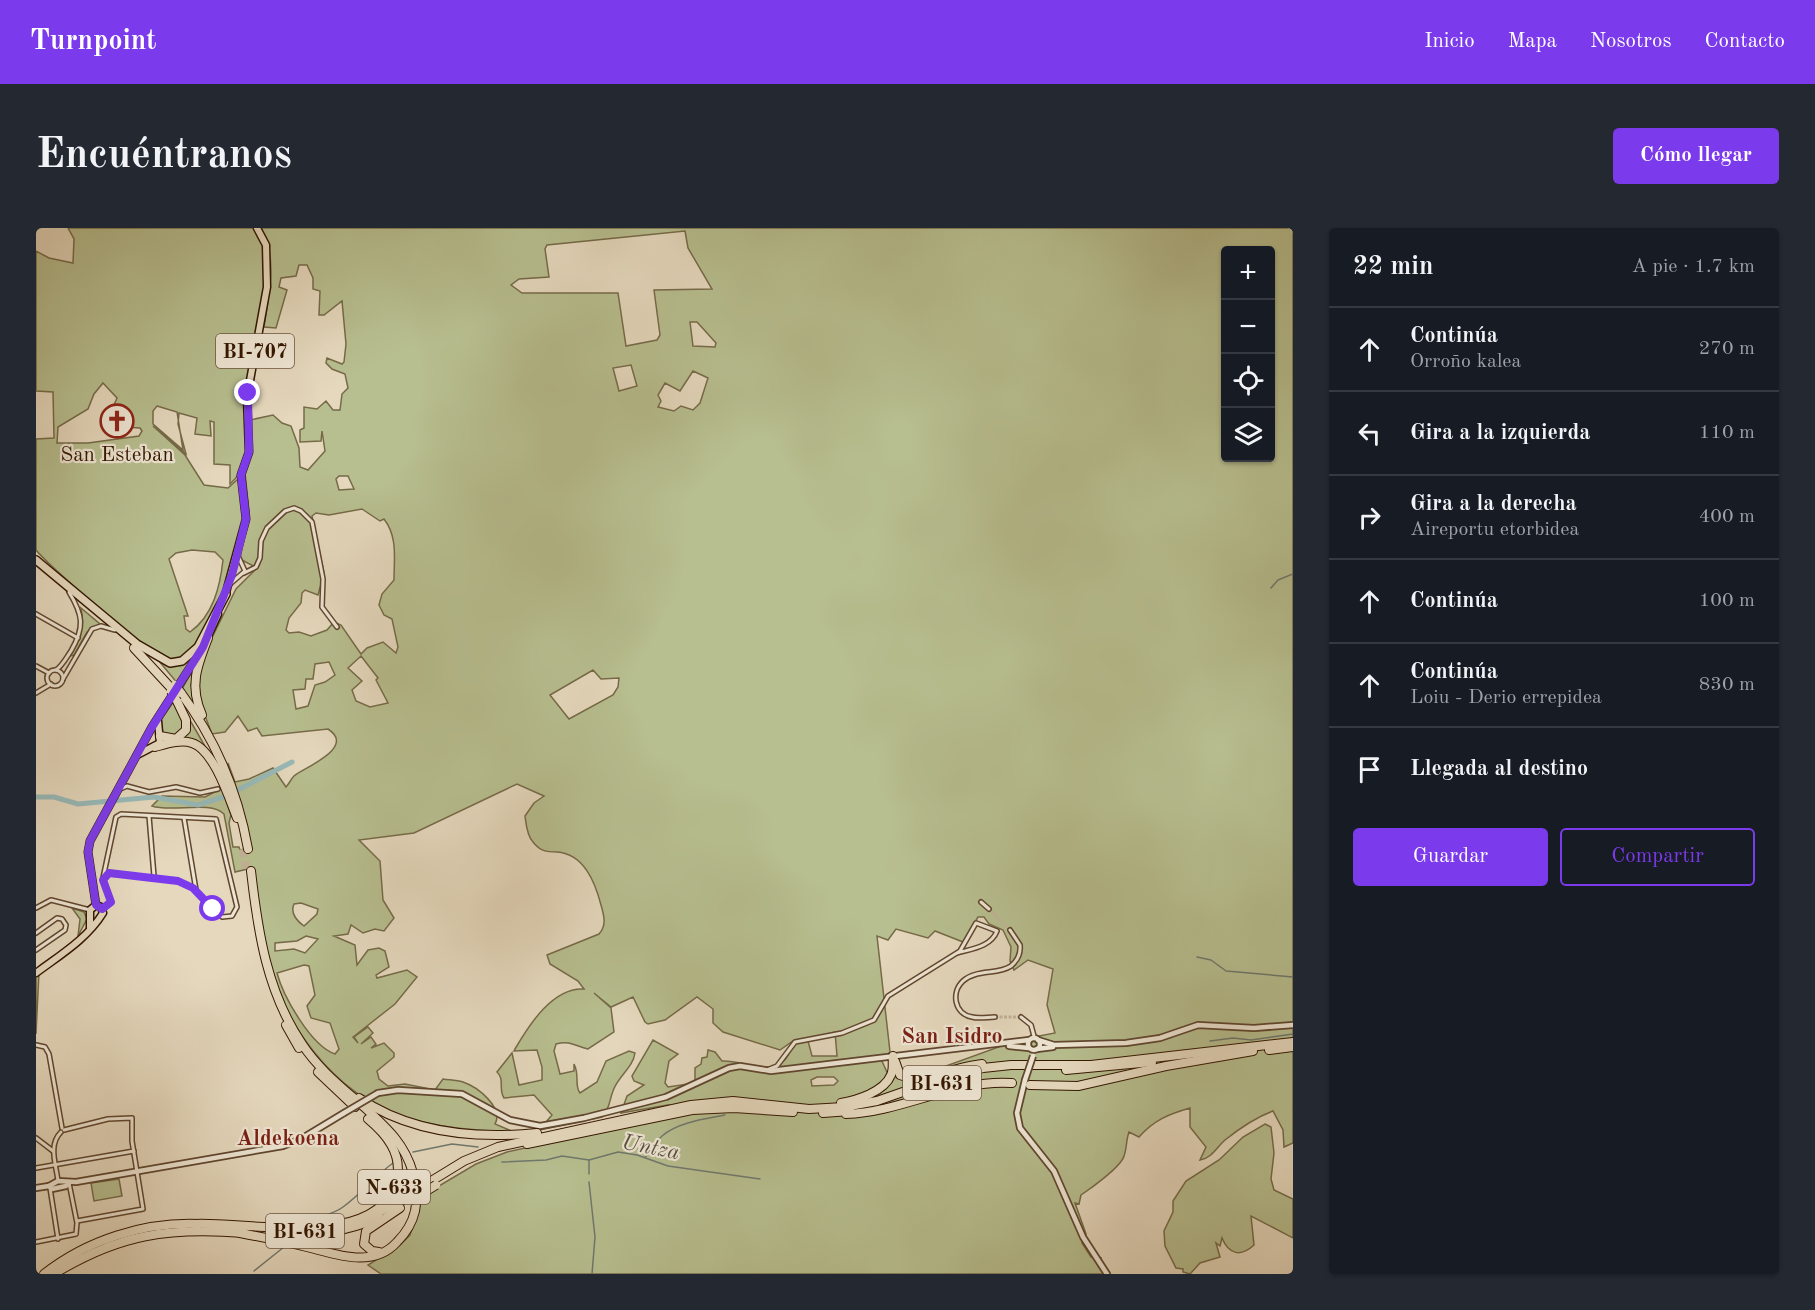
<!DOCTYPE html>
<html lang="es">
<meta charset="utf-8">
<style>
:root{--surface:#171b24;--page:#242831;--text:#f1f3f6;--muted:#9ea1a6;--line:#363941;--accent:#7c3aed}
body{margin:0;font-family:"Old Standard TT",serif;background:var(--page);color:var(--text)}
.controls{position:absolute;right:18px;top:18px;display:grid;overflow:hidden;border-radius:6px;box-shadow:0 2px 4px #0004}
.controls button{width:54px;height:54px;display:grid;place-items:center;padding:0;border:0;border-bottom:2px solid var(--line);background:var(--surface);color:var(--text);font:30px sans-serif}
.stop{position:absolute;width:18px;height:18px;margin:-14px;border:4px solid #7c3aed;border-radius:50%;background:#fff}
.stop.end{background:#7c3aed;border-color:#fff;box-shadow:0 2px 6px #0008}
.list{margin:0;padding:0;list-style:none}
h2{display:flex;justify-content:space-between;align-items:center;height:78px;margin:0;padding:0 24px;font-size:26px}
h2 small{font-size:20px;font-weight:400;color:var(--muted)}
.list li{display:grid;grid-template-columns:39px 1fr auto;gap:18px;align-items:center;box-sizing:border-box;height:84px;padding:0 24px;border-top:2px solid var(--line)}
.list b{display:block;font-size:22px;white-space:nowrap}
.list p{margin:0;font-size:20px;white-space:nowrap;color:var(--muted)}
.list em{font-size:20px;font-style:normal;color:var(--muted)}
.actions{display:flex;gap:12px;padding:18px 24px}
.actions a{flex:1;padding:14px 0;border:2px solid var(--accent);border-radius:6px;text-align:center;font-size:21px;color:var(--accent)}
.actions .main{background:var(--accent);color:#fff}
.icon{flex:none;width:33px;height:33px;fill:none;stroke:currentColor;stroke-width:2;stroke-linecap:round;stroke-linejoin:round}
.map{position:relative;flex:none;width:1257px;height:1046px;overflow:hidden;border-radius:6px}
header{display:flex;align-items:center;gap:36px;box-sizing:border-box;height:84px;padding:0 30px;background:var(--accent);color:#fff}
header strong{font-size:28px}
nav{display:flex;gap:33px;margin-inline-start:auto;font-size:21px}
.intro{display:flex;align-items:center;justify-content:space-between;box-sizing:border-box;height:144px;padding:0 36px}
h1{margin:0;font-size:42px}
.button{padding:15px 27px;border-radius:6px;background:var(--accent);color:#fff;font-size:21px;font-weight:700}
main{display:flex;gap:36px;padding:0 36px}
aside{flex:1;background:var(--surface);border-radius:6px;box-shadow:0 2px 4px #0004}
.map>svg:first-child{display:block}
</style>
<header>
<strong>Turnpoint</strong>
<nav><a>Inicio</a><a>Mapa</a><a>Nosotros</a><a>Contacto</a></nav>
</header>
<div class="intro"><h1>Encuéntranos</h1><a class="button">Cómo llegar</a></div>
<main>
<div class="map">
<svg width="1257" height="1046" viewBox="0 0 1257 1046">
<rect width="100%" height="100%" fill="#e5d8bd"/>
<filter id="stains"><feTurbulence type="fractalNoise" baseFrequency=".00333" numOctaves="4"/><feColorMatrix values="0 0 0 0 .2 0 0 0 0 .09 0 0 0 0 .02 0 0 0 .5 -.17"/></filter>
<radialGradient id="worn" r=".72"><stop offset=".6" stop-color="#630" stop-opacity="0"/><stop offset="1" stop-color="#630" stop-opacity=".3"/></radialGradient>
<g fill="#b7be8f" stroke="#766a48" stroke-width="1.5" fill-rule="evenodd">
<path d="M 32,0 L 219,0 C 245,36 215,125 210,168 C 207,197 220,234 194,256 L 194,237 L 178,236 L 178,194 L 174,193 L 175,208 L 159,206 L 161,190 L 143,185 L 142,196 L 150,226 L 117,198 L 149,227 L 168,257 L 192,260 L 202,251 C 204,263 207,276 207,287 C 206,313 172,431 138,432 C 119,433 15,340 0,322 L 0,211 L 18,210 L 17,164 L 0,163 L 0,23 L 13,30 L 37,35 L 38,11 ZM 67,155 L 81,170 L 78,177 L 67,185 L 71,202 L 88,199 L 104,200 L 106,203 L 103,208 L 52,215 L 21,215 L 22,199 L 52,181 L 58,166 ZM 121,178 L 141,184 L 147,222 L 117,196 L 117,183 ZM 156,322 L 179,324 L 187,332 C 184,359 177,388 154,404 L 150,401 L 148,388 L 152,388 L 133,331 L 140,325 Z"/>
<path d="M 224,0 L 1257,0 L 1257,915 L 1248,919 L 1247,902 L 1237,883 C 1218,890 1204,900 1189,912 C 1180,920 1176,930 1164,932 L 1170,919 L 1154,899 L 1154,880 C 1133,886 1118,892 1103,909 L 1093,904 C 1090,912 1091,920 1088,928 C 1085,939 1054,961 1045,967 L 1043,976 L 1039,975 L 1050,1006 L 1046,1015 L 1055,1029 L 1065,1030 L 1062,1038 L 1068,1046 L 345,1046 L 332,1037 L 364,1017 L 374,1007 L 386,968 L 440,936 L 471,924 L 615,892 L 632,877 L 585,885 L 591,868 L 608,857 L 598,853 L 596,848 L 617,812 L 642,826 L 633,833 L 629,855 L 632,859 L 659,855 L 659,840 L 665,836 L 666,830 L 671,829 L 672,822 L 679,824 L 686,833 C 713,832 748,857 757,813 L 744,822 L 687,804 L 677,795 L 677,781 L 661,769 L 629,792 L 612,796 L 609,794 L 597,769 L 575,779 L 558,765 L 575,780 L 578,804 L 552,821 C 539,818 534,812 520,816 L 518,823 L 524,846 L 538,843 L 538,836 C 544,847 538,858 544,865 L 561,854 L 570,833 L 593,823 L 599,825 C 597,840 582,848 577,863 C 573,873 574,881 566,889 L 503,902 L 516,887 L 498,867 L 468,870 C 462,861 469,851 461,844 L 476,825 L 483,857 L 506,852 L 506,839 L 501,822 L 478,823 L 479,821 C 493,797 517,759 548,761 L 542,753 L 514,736 L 511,727 L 563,706 C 571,697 568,688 565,677 C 559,654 548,626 521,624 C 510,624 504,623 497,614 C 491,608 490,596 489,588 L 498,575 L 508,568 L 481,556 L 378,605 L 323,612 L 344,633 L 347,672 L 358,690 L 348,703 L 339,701 L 327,705 L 315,697 L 312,706 L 298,708 L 319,717 L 321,737 L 332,722 L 343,720 L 349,723 L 353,739 L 340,747 L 341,750 L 371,742 L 381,749 L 359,776 L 317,809 L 322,815 L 318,809 L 332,799 L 337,805 L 325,816 L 335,809 L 340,816 L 335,820 L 348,815 L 358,825 L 358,829 L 341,843 L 343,851 L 352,858 L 369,856 L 399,862 L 407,851 C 413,852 420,852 427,854 C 442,859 468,880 459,896 L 478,904 C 394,900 334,894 278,824 C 259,800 244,773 235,744 C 225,711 222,674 216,640 L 199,644 L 188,586 C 174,572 136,585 116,578 L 126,568 L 169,569 L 186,560 L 195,587 L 193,595 L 197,619 L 203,619 L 204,622 L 214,620 L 192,535 L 199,554 L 213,551 L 237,540 L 250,559 C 253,556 255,551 258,548 C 267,540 321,520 292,501 L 226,508 L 221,500 L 212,503 L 202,488 L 189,504 L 176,506 L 161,467 L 167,428 L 200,361 L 221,340 L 204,331 L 213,284 L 209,244 L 214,192 L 237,187 L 246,195 L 255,198 L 263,220 L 264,239 L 272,242 L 289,223 L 286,203 L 285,213 L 264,214 L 264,202 L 268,200 L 268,179 L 281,181 L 290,173 L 297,182 L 304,182 L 306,166 L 312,160 L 309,146 L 296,141 L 290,135 L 291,130 L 306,136 L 308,134 L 310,116 L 306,73 L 288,87 L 283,87 L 284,63 L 277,61 L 277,50 L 271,37 L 263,37 L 260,48 L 245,50 L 243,59 L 251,62 L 240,100 L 228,99 C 232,70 243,26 224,0 ZM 649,3 L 652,20 L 676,61 L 618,62 L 624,107 L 621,112 L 590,118 L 582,65 L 486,65 L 475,57 L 483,51 L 513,49 L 509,21 L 511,17 ZM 1190,22 L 1234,22 L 1234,230 L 1190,230 ZM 654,94 L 661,94 L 680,115 L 679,119 L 657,118 ZM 595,137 L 601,158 L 583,163 L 577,140 ZM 657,143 L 672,150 L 664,175 L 657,182 L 645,178 L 638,183 L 622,179 L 625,173 L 622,167 L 629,155 L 644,163 ZM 303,248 L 312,248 L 318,261 L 303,262 L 300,251 ZM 326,281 L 344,293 L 348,291 C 362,309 358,331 358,352 L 346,366 L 343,377 L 348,387 L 356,391 L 362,419 L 360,425 L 347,414 L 331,420 L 325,426 L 305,397 L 298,394 L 291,402 L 275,408 L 263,404 L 253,405 L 250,402 L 253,390 L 265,375 L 266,365 L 269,362 L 282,367 L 288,345 L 276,288 L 280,285 L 293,287 ZM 325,428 L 342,450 L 340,452 L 352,475 L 334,479 L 320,473 L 316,462 L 326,453 L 312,440 ZM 293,434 L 299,447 L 289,454 L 279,457 L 272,478 L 260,481 L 257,462 L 269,461 L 270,451 L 277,451 L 279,436 ZM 557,442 L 565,451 L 583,450 L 582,459 L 577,467 L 533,491 L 514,467 ZM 265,675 L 282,681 L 281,686 L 268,698 C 261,693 254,685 258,676 ZM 942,689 L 948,689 L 953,696 L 967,702 L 975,719 L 974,733 L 978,742 L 992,732 L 1017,741 L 1011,777 L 1019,805 L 982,812 L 877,850 L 851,844 L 845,831 L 854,824 L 841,708 L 852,712 L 860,701 L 892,710 L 899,703 L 927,714 ZM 270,708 L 282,711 L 269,725 L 258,721 L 239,723 L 239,715 L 261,713 ZM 268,737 L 273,738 L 279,767 L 271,778 L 275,790 L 294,795 L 303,821 L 299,826 C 275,818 247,768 241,745 ZM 799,804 L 801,828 L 776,828 L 772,813 ZM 781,849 L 798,849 L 802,853 L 798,857 L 776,858 L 775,852 Z"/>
<path d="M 45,380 L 64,396 L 51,404 L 38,427 L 34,428 L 24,442 C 35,417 51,412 45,380 Z"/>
<path d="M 166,415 L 142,456 L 123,433 L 138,437 Z"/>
<path d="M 161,435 L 155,457 L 165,489 L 146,461 Z"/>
<path d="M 138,473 L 149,500 L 141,509 L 125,505 L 124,493 Z"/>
<path d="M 144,475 L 177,532 L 162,515 L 126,516 L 128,512 L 150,506 Z"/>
<path d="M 36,680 L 48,684 L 51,691 L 42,708 L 44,691 Z"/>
<path d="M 3,744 L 0,806 L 0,747 Z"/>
<path d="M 1229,896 L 1235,899 L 1238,925 L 1235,951 L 1238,962 L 1257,971 L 1257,1010 L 1215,988 L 1218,1017 C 1205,1029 1193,1027 1186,1010 L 1184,1018 L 1180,1015 L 1184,1029 L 1164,1035 L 1154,1046 L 1147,1044 L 1147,1041 L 1140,1040 L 1129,1018 L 1128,1003 L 1137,984 L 1137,973 L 1150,953 L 1183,932 L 1207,909 Z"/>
<path d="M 83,951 L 86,968 L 58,973 L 55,955 Z"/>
</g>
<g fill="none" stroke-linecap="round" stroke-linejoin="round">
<g stroke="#6f786e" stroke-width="1.5">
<path d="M 1235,360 L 1242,352 L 1257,346"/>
<path d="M 1161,729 L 1175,732 L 1190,743 L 1257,749"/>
<path d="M 1174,813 L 1197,810 L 1215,812 L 1257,806"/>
<path d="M 377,924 L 416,916 L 442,919"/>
<path d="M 609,929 C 617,923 619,915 626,908 C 642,894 669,891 689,887"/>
<path d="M 553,932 L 553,946"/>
<path d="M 466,934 L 510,932 L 526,928 L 553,932 L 582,924 L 601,927 L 632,938 L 724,951"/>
<path d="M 553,954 L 559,1009 L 556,1046"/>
<path d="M 269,996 C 280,988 295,988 307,979 C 325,966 339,948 357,935"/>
<path d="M 218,1043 L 248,1019"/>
</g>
<g stroke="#97b9b8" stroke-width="5">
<path d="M 200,563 L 256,534"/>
<path d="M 0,569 L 18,569 L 42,576 L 118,569 L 162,577 L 190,568"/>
</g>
<g stroke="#c2b197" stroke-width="3" stroke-dasharray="3 1.5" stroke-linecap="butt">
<path d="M 953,681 L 974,702"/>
<path d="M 959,789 L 985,789"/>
<path d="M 262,1009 L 265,1023"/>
</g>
<path stroke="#c2b197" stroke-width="8" stroke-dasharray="8 4" stroke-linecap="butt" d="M 207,621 L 210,643"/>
<g stroke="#60462f" stroke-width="6">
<g id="minor">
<path d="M 208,345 L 220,339 L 224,330 L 225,313 L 231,300 L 249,283 L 258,280 L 265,283 L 276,294 L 287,351 L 286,379 L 301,399"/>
<path d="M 194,356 L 209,343 L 202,328"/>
<path d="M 0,386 L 42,410"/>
<path d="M 0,438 L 13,445"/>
<path d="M 20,442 C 27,437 30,430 35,423 C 49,399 47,387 33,364"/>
<circle cx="19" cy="450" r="8"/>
<path d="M 27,451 L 56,401 L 65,398 L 79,402"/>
<path d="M 0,465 L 15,456"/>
<path d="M 84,561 L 91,558 L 113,564 L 140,559 L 164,565 L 182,561"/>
<path d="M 113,588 L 118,648"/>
<path d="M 148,590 L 160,662"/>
<path d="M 945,674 L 953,681"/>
<path d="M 0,680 L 15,672 L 54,682"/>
<path d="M 66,681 L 75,674 L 67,650 L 80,589 L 85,586 L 180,591 L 201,679 L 196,688 L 186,689 L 157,660 L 142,653 L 73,645 L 67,650"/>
<path d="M 0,705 L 21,690 L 26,691 L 30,697 L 29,702 L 0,722"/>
<path d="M 959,789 C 952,789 943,791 936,789 C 918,786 915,764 927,753 C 940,741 962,747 975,738 C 982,732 985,726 984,717 L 974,702"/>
<path d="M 985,789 L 995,797 L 998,808"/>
<path d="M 0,817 L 9,819 L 13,826 L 26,900"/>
<path d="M 731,842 L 741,838 L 759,814 L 806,805 L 838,792 L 852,768 L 924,723 L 940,695 L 961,703 C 955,719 935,721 921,725"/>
<path d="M 28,902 L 72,891 L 96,890 L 96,913 L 107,981 L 41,993"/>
<path d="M 0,910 L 17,923"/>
<path d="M 0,940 L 98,923"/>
<path d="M 22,953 C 20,936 12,917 25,904"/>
<path d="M 14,960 L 22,1011"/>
<path d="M 0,1014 L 40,1006 L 41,995 L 33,955"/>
</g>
</g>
<g stroke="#60462f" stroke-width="8">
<g id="tertiary">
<circle cx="998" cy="816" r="6"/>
<path d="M 1002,812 L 1018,817 L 1090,815 L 1124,810 L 1162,797 L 1218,800 L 1257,797"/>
<path d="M 973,818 L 993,820"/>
<path d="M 1001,821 L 1017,819"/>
<path d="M 989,852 L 981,885 L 984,900 L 1018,943 L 1047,1009 L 1071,1046"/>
<path d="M 342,865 L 362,862 L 426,866 L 474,892 L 504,898 L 548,890 L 630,869 L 693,840 L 704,838 L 735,843 L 993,812"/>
<path d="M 13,958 L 22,953 L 40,954 L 247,918 L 265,911 L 308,885"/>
<path d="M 0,960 L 13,958 L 16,961 L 30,958 L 33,955"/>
</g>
</g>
<g stroke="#341600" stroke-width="9">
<g id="primary">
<path d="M 189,368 L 210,291 L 205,247 L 213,224 L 211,169 L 231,59 L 230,17 L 221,0"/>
<path d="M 170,412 L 182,386"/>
<path d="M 101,527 L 124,515 L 122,493"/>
<path d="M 60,677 L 52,624 L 54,613 L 116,499 L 164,424"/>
<path d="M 54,700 L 54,682 L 60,677"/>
<path d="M 0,745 C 24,727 51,711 67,685 L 65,679 L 60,677"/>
</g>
</g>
<g stroke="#341600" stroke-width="10">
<path id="trunk" d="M 0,332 L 101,416 L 134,435 L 146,433 L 162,419 L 190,366"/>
</g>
<g stroke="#341600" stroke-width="10">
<g id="motorway">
<path d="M 98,420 L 136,461"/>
<path d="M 145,465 C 179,511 202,564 212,621"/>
<path d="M 166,487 C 153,458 161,438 172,410"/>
<path d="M 124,508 L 140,511 L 150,502 L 150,492 L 141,473"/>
<path d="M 119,519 C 130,516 145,511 156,515 C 178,522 193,570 201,590"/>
<path d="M 250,797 L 263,820"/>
<path d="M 1233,822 L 1257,819"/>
<path d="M 859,833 L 864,847 C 882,855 924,838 946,836"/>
<path d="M 1030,842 L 1116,834"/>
<path d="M 282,844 L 319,879"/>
<path d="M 994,857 L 1042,858 L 1130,838 L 1217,823"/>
<path d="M 323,870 C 375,905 440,911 501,905"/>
<path d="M 805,875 C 821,872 848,864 855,847 C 858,841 856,834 857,828"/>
<path d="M 787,885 L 814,883"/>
<path d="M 810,886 C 867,884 919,851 976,855"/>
<path d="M 491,916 L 656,882 L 698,880 L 757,884"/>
<path d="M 397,952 L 428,933 L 462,919 L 655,877 L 697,873 L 773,881 L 808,879 L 841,873 L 904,851 L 947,840 L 975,837 L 1055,837 L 1257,814"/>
<path d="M 336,988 L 372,969"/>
<path d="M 159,996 C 210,993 345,1024 361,950 C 366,925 350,906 332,891"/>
<path d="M 204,1005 C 225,1009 246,1013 267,1018 C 297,1025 336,1042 361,1014 C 370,1005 376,996 379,983 C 384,958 375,930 359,910 C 331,876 291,854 266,816 C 231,764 222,705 215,643"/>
<path d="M 238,1008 C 275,1009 308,1004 343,990"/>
<path d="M 343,1024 L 336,1023 L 328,1016 L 330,1003 L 364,980"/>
<path d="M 8,1046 C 51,1012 108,994 162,996"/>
<path d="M 18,1046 C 83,1006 133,999 208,1005"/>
</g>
</g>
<use href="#minor" stroke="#eee6d4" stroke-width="3"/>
<use href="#tertiary" stroke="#eee6d4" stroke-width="4.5"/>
<use href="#primary" stroke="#e5d8bd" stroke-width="6"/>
<use href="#trunk" stroke="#e5d8bd" stroke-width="7"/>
<use href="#motorway" stroke="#e5d8bd" stroke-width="8"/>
<g stroke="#60462f" stroke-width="8" stroke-linecap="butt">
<g id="tertiary-bridge">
<path d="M 989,852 L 997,828"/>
<path d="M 308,885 L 342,865"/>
</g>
</g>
<g stroke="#341600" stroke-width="10" stroke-linecap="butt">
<g id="motorway-bridge">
<path d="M 139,457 L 145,465"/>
<path d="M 135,463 L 141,473"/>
<path d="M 374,973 L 400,957"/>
</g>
</g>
<use href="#tertiary-bridge" stroke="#eee6d4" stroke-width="4.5"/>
<use href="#motorway-bridge" stroke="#e5d8bd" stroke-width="8"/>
</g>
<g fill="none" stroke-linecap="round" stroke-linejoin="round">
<path stroke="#7c3aed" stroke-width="8" d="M 177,681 L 157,660 L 142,653 L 73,645 L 67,652 L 75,674 L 66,681 L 60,677 L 52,624 L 54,613 L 116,499 L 167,419 L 196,347 L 210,291 L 205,247 L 213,224 L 212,165"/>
</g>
<defs>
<g id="church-ring" transform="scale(1.725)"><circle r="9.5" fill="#eee6d4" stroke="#8f2418" stroke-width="1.5"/><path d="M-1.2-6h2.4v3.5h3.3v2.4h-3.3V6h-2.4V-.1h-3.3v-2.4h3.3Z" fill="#8f2418"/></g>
</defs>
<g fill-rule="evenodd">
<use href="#church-ring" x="81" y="193"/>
</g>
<g text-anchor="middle" stroke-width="4.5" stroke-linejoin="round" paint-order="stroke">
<g fill="#eee6d4" stroke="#6c5440" stroke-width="1.5">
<rect x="180" y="106" width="78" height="34" rx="4.5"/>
<rect x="867" y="838" width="78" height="34" rx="4.5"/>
<rect x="322" y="942" width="72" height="34" rx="4.5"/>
<rect x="230" y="986" width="78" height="34" rx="4.5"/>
</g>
<g font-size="20" font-weight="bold" fill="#341600">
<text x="219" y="130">BI-707</text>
<text x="906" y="862">BI-631</text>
<text x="358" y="966">N-633</text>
<text x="269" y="1010">BI-631</text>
</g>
<g font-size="21" fill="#341600" stroke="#eee6d4">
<text x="81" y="233">San Esteban</text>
</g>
<g font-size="22" font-weight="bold" fill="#7a1f14" stroke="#eee6d4">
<text x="916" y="815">San Isidro</text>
<text x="252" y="917">Aldekoena</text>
</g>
<g font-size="22" font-style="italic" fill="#574f40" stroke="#eee6d4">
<text transform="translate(615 918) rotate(11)" y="8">Untza</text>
</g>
</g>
<rect width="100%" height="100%" filter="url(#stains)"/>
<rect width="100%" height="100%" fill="url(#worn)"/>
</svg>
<div class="controls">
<button>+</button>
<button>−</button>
<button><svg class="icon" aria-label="locate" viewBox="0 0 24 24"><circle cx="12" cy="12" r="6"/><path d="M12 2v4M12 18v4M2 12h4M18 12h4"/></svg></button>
<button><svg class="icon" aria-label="layers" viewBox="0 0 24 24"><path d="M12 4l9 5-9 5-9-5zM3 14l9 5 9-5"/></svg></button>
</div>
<div class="stop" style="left:177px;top:681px"></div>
<div class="stop end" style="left:212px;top:165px"></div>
</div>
<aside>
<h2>22 min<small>A pie · 1.7 km</small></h2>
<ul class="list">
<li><svg class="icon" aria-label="ahead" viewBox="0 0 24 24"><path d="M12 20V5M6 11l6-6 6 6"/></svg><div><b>Continúa</b><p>Orroño kalea</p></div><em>270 m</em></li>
<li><svg class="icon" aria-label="left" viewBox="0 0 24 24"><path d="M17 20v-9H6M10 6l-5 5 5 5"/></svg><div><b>Gira a la izquierda</b></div><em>110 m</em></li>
<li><svg class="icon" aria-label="right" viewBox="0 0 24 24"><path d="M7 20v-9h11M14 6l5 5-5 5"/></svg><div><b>Gira a la derecha</b><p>Aireportu etorbidea</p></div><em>400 m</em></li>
<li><svg class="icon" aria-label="ahead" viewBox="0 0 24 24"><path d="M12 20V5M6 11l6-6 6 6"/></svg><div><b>Continúa</b></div><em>100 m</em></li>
<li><svg class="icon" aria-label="ahead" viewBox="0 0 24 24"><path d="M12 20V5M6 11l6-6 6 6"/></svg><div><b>Continúa</b><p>Loiu - Derio errepidea</p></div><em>830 m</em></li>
<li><svg class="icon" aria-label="arrive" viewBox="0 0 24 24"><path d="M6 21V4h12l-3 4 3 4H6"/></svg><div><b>Llegada al destino</b></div></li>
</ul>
<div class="actions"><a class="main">Guardar</a><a>Compartir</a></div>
</aside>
</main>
